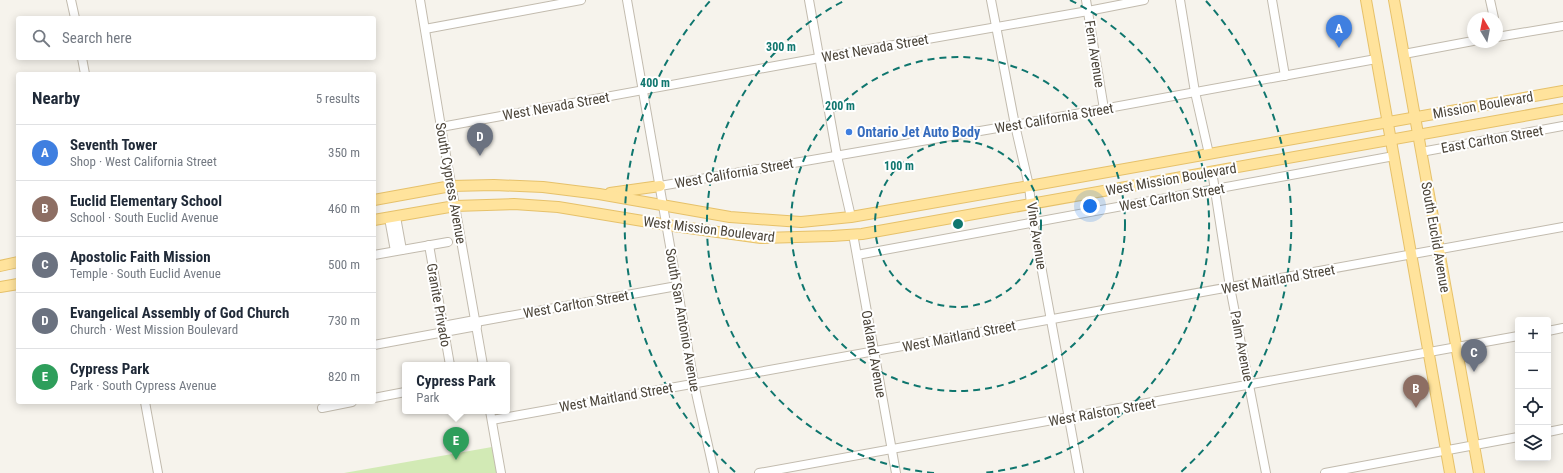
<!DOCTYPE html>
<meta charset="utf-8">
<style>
:root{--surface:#fff;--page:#f6f6f7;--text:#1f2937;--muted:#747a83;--line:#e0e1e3;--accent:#0b8043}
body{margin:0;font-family:"Roboto Condensed",sans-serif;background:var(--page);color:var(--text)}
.controls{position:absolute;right:12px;bottom:12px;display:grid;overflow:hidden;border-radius:4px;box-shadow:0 2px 10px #0003}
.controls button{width:36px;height:36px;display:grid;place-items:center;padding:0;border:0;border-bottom:1px solid var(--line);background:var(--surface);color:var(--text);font:20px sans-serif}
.compass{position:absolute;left:1467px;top:12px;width:36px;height:36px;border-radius:50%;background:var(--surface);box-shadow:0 2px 10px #0003;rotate:350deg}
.you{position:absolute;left:1090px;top:206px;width:14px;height:14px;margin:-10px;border:3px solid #fff;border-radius:50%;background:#1a73e8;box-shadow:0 0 0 6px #1a73e833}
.badge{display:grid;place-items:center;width:26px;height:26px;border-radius:50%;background:var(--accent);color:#fff;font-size:13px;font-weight:700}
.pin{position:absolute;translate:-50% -33px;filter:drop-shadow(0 1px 2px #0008)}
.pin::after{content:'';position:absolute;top:21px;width:14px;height:12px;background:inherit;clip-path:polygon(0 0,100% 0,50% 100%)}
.popup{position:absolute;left:402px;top:362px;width:108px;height:52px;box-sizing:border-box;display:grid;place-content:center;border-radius:4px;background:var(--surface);filter:drop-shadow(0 1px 3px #0005);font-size:13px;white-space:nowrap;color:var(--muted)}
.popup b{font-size:15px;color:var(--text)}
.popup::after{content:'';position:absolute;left:50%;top:100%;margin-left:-8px;border:8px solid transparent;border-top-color:var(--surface)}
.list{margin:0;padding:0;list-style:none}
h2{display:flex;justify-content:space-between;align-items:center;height:52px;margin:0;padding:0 16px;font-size:17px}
h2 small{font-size:13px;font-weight:400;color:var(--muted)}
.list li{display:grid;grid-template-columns:26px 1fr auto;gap:12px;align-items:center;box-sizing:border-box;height:56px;padding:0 16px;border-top:1px solid var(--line)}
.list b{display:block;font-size:15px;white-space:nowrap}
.list p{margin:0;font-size:13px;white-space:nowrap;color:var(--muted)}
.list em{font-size:13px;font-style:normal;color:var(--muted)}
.icon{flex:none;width:22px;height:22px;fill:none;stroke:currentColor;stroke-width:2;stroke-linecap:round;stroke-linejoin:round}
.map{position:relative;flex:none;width:1563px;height:473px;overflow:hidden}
.search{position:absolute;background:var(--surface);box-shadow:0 2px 10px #0003;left:16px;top:16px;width:360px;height:44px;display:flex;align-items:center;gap:10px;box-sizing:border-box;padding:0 14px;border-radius:4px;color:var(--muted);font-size:15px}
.panel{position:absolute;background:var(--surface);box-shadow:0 2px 10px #0003;left:16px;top:72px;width:360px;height:332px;border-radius:4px}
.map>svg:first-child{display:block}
</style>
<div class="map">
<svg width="1563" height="473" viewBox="0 0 1563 473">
<rect width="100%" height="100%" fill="#f6f3ec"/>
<path fill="#d2eab5" d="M 492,447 L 497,473 L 344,473 Z"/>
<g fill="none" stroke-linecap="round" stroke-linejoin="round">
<g stroke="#c2bbae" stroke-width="10">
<g id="minor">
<path d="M 71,0 L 75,18"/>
<path d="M 420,0 L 441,127 L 483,365"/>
<path d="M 627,0 L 694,383 C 700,413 708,443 714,473"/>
<path d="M 809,0 L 837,156 L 851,217"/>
<path d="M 991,0 L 1015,125 L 1029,186 L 1033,222 L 1079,473"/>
<path d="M 1086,0 L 1104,109"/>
<path d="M 1180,0 L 1195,92 L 1209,154"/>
<path d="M 1272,0 L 1285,76"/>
<path d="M 1490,0 L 1494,18"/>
<path d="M 425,29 L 581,0"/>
<path d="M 1497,37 L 1563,26"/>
<path d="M 1404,54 L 1473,41"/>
<path d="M 82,58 L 85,74"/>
<path d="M 441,127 L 819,58 L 1088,11 L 1144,0"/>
<path d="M 1421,152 L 1563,126"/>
<path d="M 1212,171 L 1230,287 L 1266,473"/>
<path d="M 660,186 L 1015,125 L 1376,59"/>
<path d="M 396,217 L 402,250"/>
<path d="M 389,218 L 395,251"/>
<path d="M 853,234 L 896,473"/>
<path d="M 429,245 L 450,365"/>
<path d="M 374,255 L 448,242"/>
<path d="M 857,255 L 1394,156"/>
<path d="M 476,322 L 677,286"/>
<path d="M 443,326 L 475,320"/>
<path d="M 1548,331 L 1563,328"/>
<path d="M 374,345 L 477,326"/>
<path d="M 374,398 L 405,392"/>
<path d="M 145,402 L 158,473"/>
<path d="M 322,408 L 352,402"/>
<path d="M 490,411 L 501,473"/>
<path d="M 492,420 L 1563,227"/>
<path d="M 1548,432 L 1563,429"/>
<path d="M 759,473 L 1518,336"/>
<path d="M 1325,473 L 1518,437"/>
</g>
</g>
<g stroke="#e6c16a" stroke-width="12">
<g id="major">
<path d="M 1366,0 L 1450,473"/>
<path d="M 1394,0 L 1479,473"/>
<path d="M 610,193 L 660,186"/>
<path d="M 374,200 L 451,186 L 494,185 L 543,187 L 599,194 L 730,217 L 801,222 L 851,217 L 1029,186 L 1563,91"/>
<path d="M 374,220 L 455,206 L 514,204 L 558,207 L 667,225 L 761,238 L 832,236 L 862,234 L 1563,109"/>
<path d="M 0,266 L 18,262"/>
<path d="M 0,287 L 18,284"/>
</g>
</g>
<use href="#minor" stroke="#fff" stroke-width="8"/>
<use href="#major" stroke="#ffe39c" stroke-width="10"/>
</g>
<g fill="none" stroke="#0f766e" stroke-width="2" stroke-dasharray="7 5">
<circle cx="958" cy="224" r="83"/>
<circle cx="958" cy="224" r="167"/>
<path d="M934 473A250 250 0 0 1 846 0M1070 0A250 250 0 0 1 982 473"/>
<path d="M735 472A334 334 0 0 1 710 1M1206 1A334 334 0 0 1 1181 472"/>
</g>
<circle fill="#3f7fe0" stroke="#fff" stroke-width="1.5" cx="849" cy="132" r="4"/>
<g text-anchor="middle" stroke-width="4" stroke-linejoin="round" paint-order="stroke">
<g font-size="14" fill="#4b4439" stroke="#fff">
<text transform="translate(875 48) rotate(-10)" y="5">West Nevada Street</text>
<text transform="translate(1095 54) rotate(81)" y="5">Fern Avenue</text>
<text transform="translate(1483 105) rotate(-10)" y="5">Mission Boulevard</text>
<text transform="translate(556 106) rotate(-10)" y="5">West Nevada Street</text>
<text transform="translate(1054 118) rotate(-10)" y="5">West California Street</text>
<text transform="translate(1492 139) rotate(-10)" y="5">East Carlton Street</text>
<text transform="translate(734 173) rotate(-10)" y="5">West California Street</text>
<text transform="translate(1171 179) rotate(-10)" y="5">West Mission Boulevard</text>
<text transform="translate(451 183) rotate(80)" y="5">South Cypress Avenue</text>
<text transform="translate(1172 197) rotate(-10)" y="5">West Carlton Street</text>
<text transform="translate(709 229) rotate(7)" y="5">West Mission Boulevard</text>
<text transform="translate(1037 236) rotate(81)" y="5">Vine Avenue</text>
<text transform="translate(1436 237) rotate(80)" y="5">South Euclid Avenue</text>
<text transform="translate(1278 279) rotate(-10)" y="5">West Maitland Street</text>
<text transform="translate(576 304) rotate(-10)" y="5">West Carlton Street</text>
<text transform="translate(439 305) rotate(80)" y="5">Granite Privado</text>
<text transform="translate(683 320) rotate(80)" y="5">South San Antonio Avenue</text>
<text transform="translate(959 336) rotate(-11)" y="5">West Maitland Street</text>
<text transform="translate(1242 346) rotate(79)" y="5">Palm Avenue</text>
<text transform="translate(874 354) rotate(80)" y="5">Oakland Avenue</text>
<text transform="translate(616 397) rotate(-10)" y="5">West Maitland Street</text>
<text transform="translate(1102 412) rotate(-10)" y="5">West Ralston Street</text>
</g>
<g font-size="14" font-weight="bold" fill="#366cbe" stroke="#fff" text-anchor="start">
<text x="857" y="137">Ontario Jet Auto Body</text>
</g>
</g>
<circle cx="958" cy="224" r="6" fill="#0f766e" stroke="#fff" stroke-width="2"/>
<g font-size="12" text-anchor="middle" font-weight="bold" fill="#0f766e" stroke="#fff" stroke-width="4" stroke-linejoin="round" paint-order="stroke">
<text x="781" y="51">300 m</text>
<text x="655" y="87">400 m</text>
<text x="840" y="110">200 m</text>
<text x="899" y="170">100 m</text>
</g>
</svg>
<div class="controls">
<button>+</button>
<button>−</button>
<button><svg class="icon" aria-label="locate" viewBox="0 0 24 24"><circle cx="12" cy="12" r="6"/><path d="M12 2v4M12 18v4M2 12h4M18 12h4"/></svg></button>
<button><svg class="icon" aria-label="layers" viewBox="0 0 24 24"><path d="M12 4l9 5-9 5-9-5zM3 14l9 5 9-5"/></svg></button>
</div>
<svg class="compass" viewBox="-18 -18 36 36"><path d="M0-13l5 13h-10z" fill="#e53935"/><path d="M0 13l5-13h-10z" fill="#747a83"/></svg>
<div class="you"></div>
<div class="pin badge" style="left:1339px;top:48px;background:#3f7fe0">A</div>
<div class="pin badge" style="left:1416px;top:408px;background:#8d6e63">B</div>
<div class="pin badge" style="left:1474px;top:372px;background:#6b7280">C</div>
<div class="pin badge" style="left:480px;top:156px;background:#6b7280">D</div>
<div class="pin badge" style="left:456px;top:460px;background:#2e9e5b">E</div>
<div class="popup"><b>Cypress Park</b>Park</div>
<div class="search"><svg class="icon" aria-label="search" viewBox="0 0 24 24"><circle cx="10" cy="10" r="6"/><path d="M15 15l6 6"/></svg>Search here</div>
<section class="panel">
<h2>Nearby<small>5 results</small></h2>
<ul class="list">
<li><span class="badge" style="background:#3f7fe0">A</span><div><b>Seventh Tower</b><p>Shop · West California Street</p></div><em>350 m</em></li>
<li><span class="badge" style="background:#8d6e63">B</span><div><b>Euclid Elementary School</b><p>School · South Euclid Avenue</p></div><em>460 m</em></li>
<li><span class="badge" style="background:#6b7280">C</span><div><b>Apostolic Faith Mission</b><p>Temple · South Euclid Avenue</p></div><em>500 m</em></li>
<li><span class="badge" style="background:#6b7280">D</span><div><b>Evangelical Assembly of God Church</b><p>Church · West Mission Boulevard</p></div><em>730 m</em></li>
<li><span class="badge" style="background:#2e9e5b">E</span><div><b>Cypress Park</b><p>Park · South Cypress Avenue</p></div><em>820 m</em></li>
</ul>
</section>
</div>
